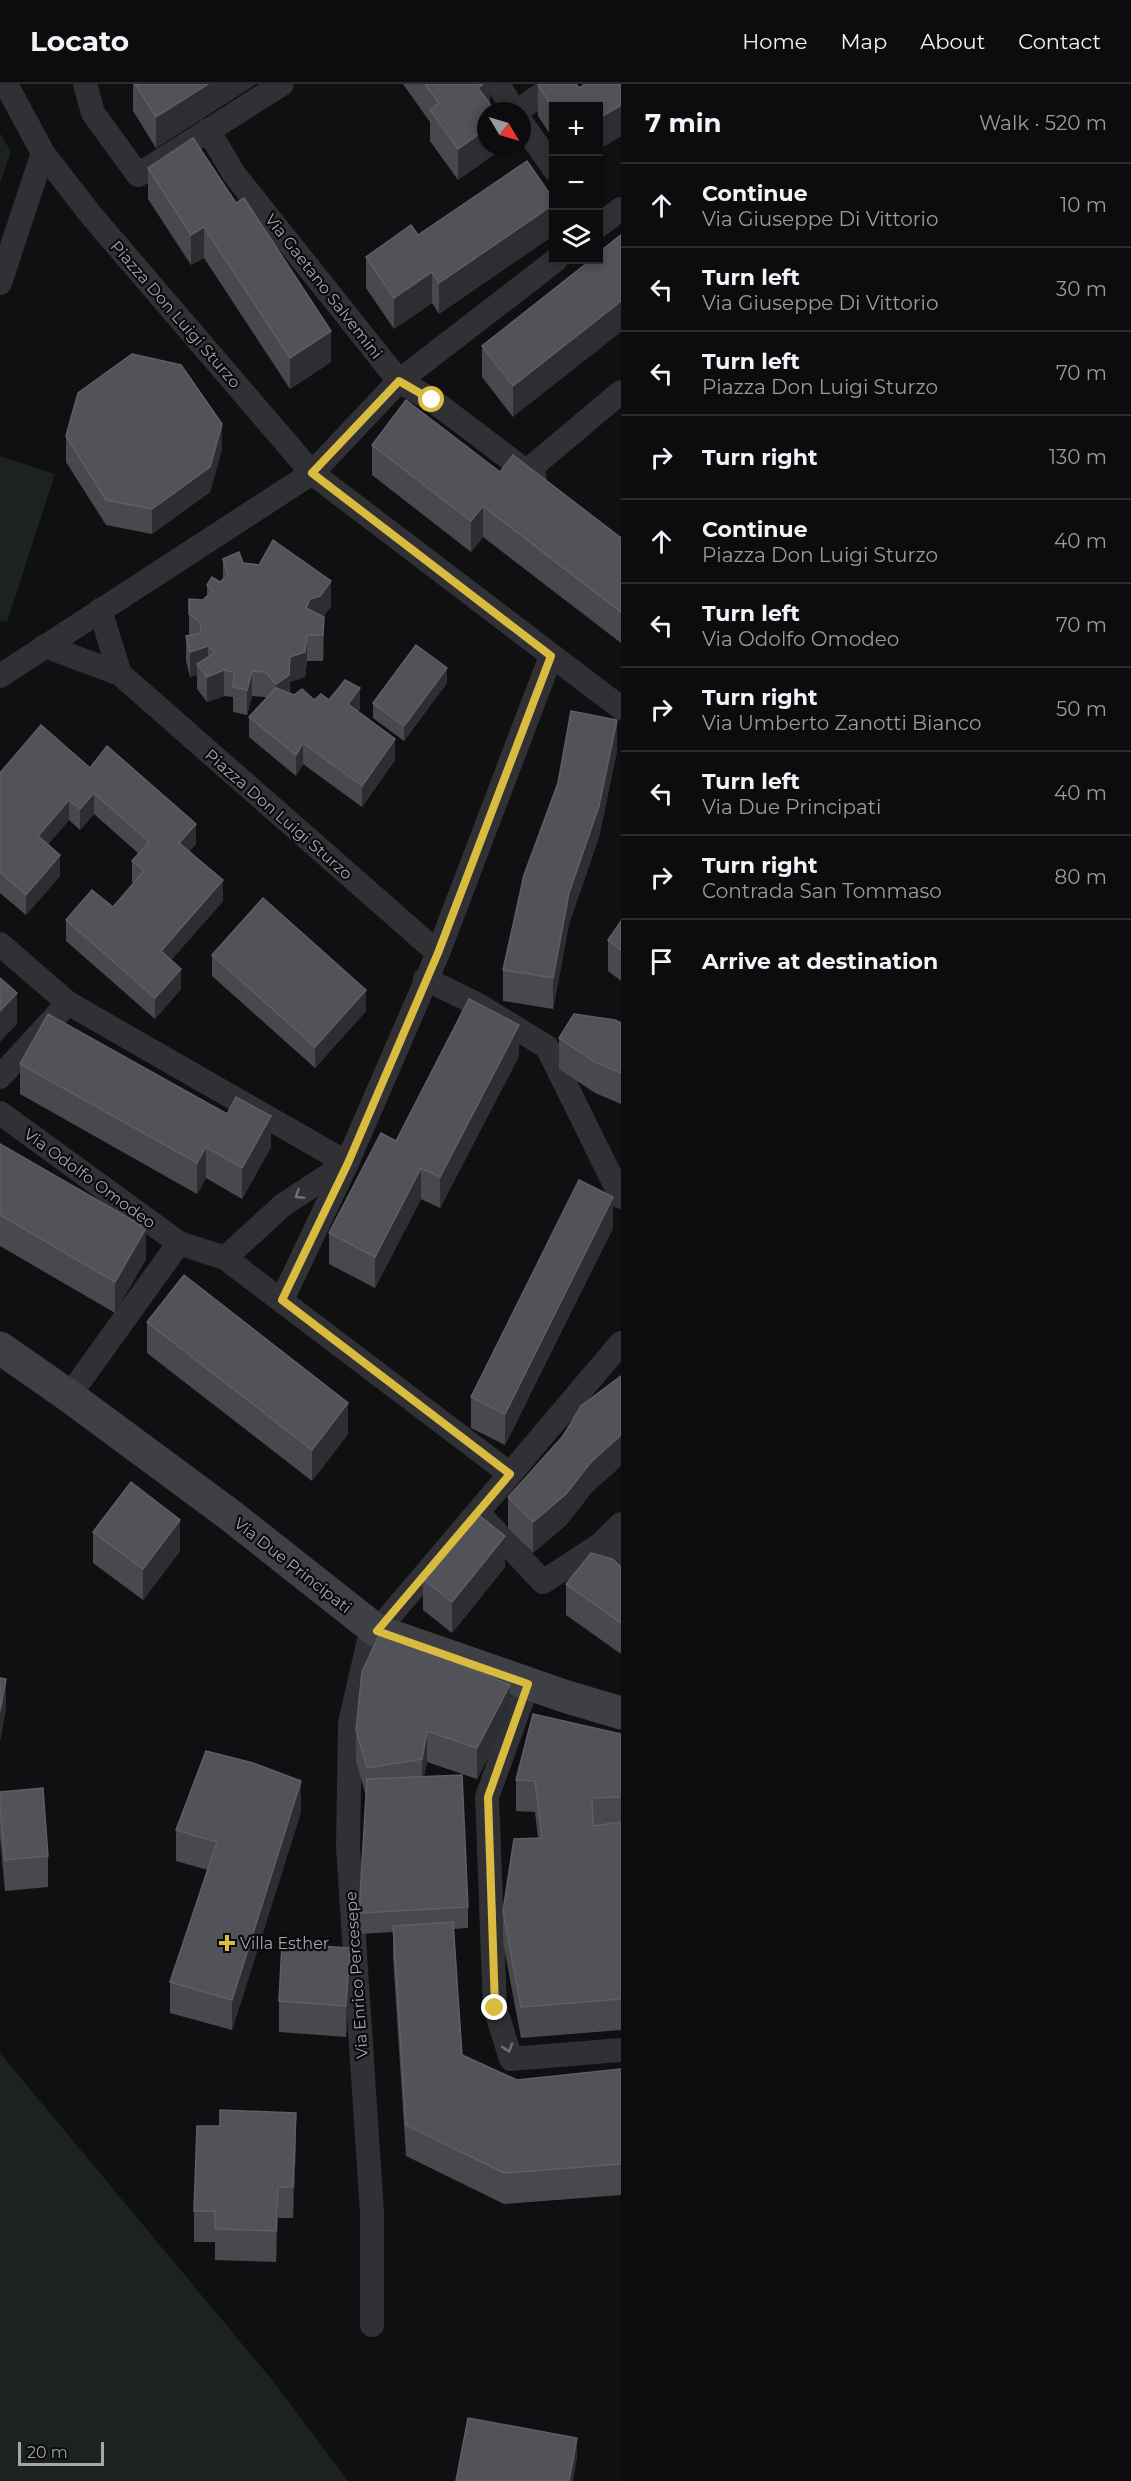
<!DOCTYPE html>
<meta charset="utf-8">
<style>
:root{--surface:#0c0b0d;--page:#1a191b;--text:#f1f3f6;--muted:#9a9b9d;--line:#2c2b2e}
body{margin:0;font-family:Montserrat,sans-serif;background:var(--page);color:var(--text)}
.controls{position:absolute;right:18px;top:18px;display:grid;overflow:hidden;border-radius:0px;box-shadow:0 3px 9px #0003}
.controls button{width:54px;height:54px;display:grid;place-items:center;padding:0;border:0;border-bottom:2px solid var(--line);background:var(--surface);color:var(--text);font:30px sans-serif}
.compass{position:absolute;left:477px;top:18px;width:54px;height:54px;border-radius:50%;background:var(--surface);box-shadow:0 3px 9px #0003;rotate:128deg}
.scale{position:absolute;left:18px;bottom:15px;width:86px;box-sizing:border-box;padding-left:6px;border:3px solid #a2a4b0;border-top:0;font-size:16px;line-height:21px;white-space:nowrap;color:#a2a4b0;-webkit-text-stroke:4px #0b0b0b;paint-order:stroke}
.stop{position:absolute;width:18px;height:18px;margin:-14px;border:4px solid #d9bc3f;border-radius:50%;background:#fff}
.stop.end{background:#d9bc3f;border-color:#fff;box-shadow:0 2px 6px #0008}
.list{margin:0;padding:0;list-style:none}
h2{display:flex;justify-content:space-between;align-items:center;height:78px;margin:0;padding:0 24px;font-size:26px}
h2 small{font-size:20px;font-weight:400;color:var(--muted)}
.list li{display:grid;grid-template-columns:39px 1fr auto;gap:18px;align-items:center;box-sizing:border-box;height:84px;padding:0 24px;border-top:2px solid var(--line)}
.list b{display:block;font-size:22px;white-space:nowrap}
.list p{margin:0;font-size:20px;white-space:nowrap;color:var(--muted)}
.list em{font-size:20px;font-style:normal;color:var(--muted)}
.icon{flex:none;width:33px;height:33px;fill:none;stroke:currentColor;stroke-width:2;stroke-linecap:round;stroke-linejoin:round}
.map{position:relative;flex:none;width:621px;height:2397px;overflow:hidden}
header{display:flex;align-items:center;gap:36px;box-sizing:border-box;height:84px;padding:0 30px;background:var(--surface);border-bottom:2px solid var(--line)}
header strong{font-size:28px}
nav{display:flex;gap:33px;margin-inline-start:auto;font-size:21px}
main{display:flex}
aside{flex:1;background:var(--surface)}
.map>svg:first-child{display:block}
</style>
<header>
<strong>Locato</strong>
<nav><a>Home</a><a>Map</a><a>About</a><a>Contact</a></nav>
</header>
<main>
<div class="map">
<svg width="621" height="2397" viewBox="0 0 621 2397">
<rect width="100%" height="100%" fill="#100f11"/>
<g fill="#1c231e">
<path d="M 0,49 L 11,68 L 0,99 Z"/>
<path d="M 0,372 L 55,390 L 7,538 L 0,536 Z"/>
<path d="M 0,1969 L 273,2297 L 348,2397 L 0,2397 Z"/>
</g>
<g fill="none" stroke-linecap="round" stroke-linejoin="round">
<g stroke="#313135" stroke-width="24">
<path d="M 85,0 L 93,29 L 138,91 L 282,0"/>
<path d="M 498,0 L 514,27"/>
<path d="M 517,27 L 557,0"/>
<path d="M 522,39 L 554,85"/>
<path d="M 208,46 L 234,90 L 399,297 L 556,176"/>
<path d="M 598,142 L 621,125"/>
<path d="M 0,199 L 43,69"/>
<path d="M 527,387 L 621,308"/>
<path d="M 535,394 L 432,316 L 399,297 L 312,389 L 621,624"/>
<path d="M 100,526 L 120,590 L 438,869"/>
<path d="M 45,562 L 120,590"/>
<path d="M 0,592 L 312,389 L 91,131 L 43,69 L 6,0"/>
<path d="M 0,860 L 68,919 L 347,1079"/>
<path d="M 425,895 L 475,919 L 547,963 L 621,1113"/>
<path d="M 0,993 L 68,919"/>
<path d="M 0,1029 L 179,1159 L 225,1174 L 510,1390"/>
<path d="M 225,1174 L 283,1121 L 347,1079"/>
<path d="M 282,1216 L 347,1079 L 438,869 L 551,572"/>
<path d="M 69,1312 L 179,1159"/>
<path d="M 483,1434 L 543,1498 L 601,1460"/>
<path d="M 621,1440 L 601,1460 L 621,1472"/>
<path d="M 372,1543 L 350,1639 L 348,1763 L 372,2129 L 372,2241"/>
<path d="M 377,1547 L 621,1259"/>
<path d="M 528,1600 L 487,1713 L 495,1924 L 511,1975 L 621,1966"/>
</g>
<path stroke="#3f4045" stroke-width="33" d="M 0,1264 L 69,1312 L 230,1431 L 377,1547 L 564,1612 L 621,1629"/>
</g>
<g fill="#48494d">
<path d="M 133,0 L 256,0 L 156,64 L 133,27 Z"/>
<path d="M 403,0 L 490,0 L 490,21 L 500,66 L 458,96 L 430,57 L 430,38 Z"/>
<path d="M 621,0 L 621,52 L 598,66 L 598,22 L 554,22 L 554,56 L 538,32 L 538,1 L 579,4 Z"/>
<path d="M 148,84 L 331,278 L 290,305 L 204,174 L 191,181 L 148,115 Z"/>
<path d="M 554,116 L 554,151 L 439,230 L 432,219 L 394,245 L 366,204 L 366,173 L 418,151 Z"/>
<path d="M 621,151 L 513,333 L 482,293 L 482,262 Z"/>
<path d="M 66,352 L 222,365 L 210,408 L 152,450 L 106,441 L 66,378 Z"/>
<path d="M 372,361 L 500,388 L 621,454 L 621,559 L 483,453 L 471,468 L 372,391 Z"/>
<path d="M 223,475 L 243,479 L 331,522 L 323,533 L 324,558 L 323,577 L 307,577 L 305,593 L 290,598 L 290,609 L 314,616 L 329,616 L 360,625 L 358,627 L 395,676 L 362,723 L 303,680 L 296,692 L 249,653 L 249,633 L 266,614 L 265,613 L 252,612 L 247,631 L 233,628 L 233,613 L 224,612 L 207,618 L 197,605 L 197,591 L 190,593 L 186,577 L 186,552 L 189,552 L 189,530 L 207,512 L 207,501 L 220,498 L 223,495 Z"/>
<path d="M 447,599 L 404,657 L 373,634 L 373,619 Z"/>
<path d="M 617,667 L 599,753 L 569,840 L 553,925 L 503,917 L 503,886 Z"/>
<path d="M 90,684 L 196,760 L 189,768 L 223,817 L 171,876 L 181,905 L 155,935 L 66,857 L 66,836 L 113,823 L 134,799 L 132,798 L 132,777 L 139,770 L 94,730 L 80,746 L 69,736 L 48,760 L 60,792 L 26,831 L 0,809 L 0,689 Z"/>
<path d="M 621,837 L 621,897 L 608,887 L 608,856 Z"/>
<path d="M 212,871 L 366,927 L 315,984 L 212,892 Z"/>
<path d="M 621,939 L 621,1020 L 595,1009 L 559,985 L 559,954 Z"/>
<path d="M 519,972 L 440,1124 L 421,1115 L 375,1204 L 329,1180 L 329,1149 L 396,1057 Z"/>
<path d="M 20,980 L 271,1063 L 242,1115 L 206,1094 L 197,1110 L 20,1010 Z"/>
<path d="M 0,1060 L 146,1175 L 115,1229 L 0,1162 Z"/>
<path d="M 613,1144 L 505,1361 L 471,1344 L 471,1313 Z"/>
<path d="M 147,1238 L 348,1350 L 312,1397 L 147,1269 Z"/>
<path d="M 591,1409 L 566,1441 L 533,1469 L 508,1444 L 508,1413 Z"/>
<path d="M 93,1448 L 180,1467 L 143,1516 L 93,1479 Z"/>
<path d="M 505,1483 L 452,1549 L 423,1526 L 423,1495 Z"/>
<path d="M 621,1483 L 621,1570 L 566,1531 L 566,1500 Z"/>
<path d="M 510,1632 L 477,1695 L 427,1678 L 424,1692 L 468,1823 L 468,1844 L 454,1845 L 462,1971 L 517,1996 L 621,1985 L 621,2111 L 504,2120 L 406,2072 L 393,1873 L 393,1848 L 359,1850 L 359,1829 L 366,1712 L 356,1677 L 356,1646 Z"/>
<path d="M 621,1650 L 621,1946 L 521,1954 L 503,1858 L 503,1827 L 538,1754 L 535,1728 L 516,1727 L 516,1696 Z"/>
<path d="M 0,1708 L 48,1772 L 48,1803 L 5,1807 L 0,1753 Z"/>
<path d="M 301,1728 L 232,1946 L 170,1929 L 170,1898 L 208,1786 L 176,1777 L 176,1746 Z"/>
<path d="M 350,1895 L 346,1953 L 279,1948 L 279,1917 Z"/>
<path d="M 296,2060 L 293,2134 L 278,2134 L 276,2178 L 215,2176 L 215,2158 L 194,2158 L 194,2127 Z"/>
</g>
<g fill="#2d2e31">
<path d="M 208,0 L 256,0 L 156,64 L 156,33 Z"/>
<path d="M 483,0 L 490,0 L 490,26 L 478,4 Z"/>
<path d="M 621,21 L 621,52 L 598,66 L 598,35 Z"/>
<path d="M 486,45 L 486,63 L 500,63 L 500,66 L 458,96 L 458,65 Z"/>
<path d="M 554,120 L 554,151 L 439,230 L 439,199 Z"/>
<path d="M 204,143 L 204,174 L 191,181 L 191,151 Z"/>
<path d="M 432,188 L 432,219 L 394,245 L 394,214 Z"/>
<path d="M 621,217 L 621,248 L 513,333 L 513,302 Z"/>
<path d="M 331,247 L 331,278 L 290,305 L 290,274 Z"/>
<path d="M 222,340 L 222,365 L 210,408 L 152,450 L 152,425 Z"/>
<path d="M 483,422 L 483,453 L 471,468 L 471,437 Z"/>
<path d="M 331,497 L 331,522 L 320,538 L 306,524 L 310,515 Z"/>
<path d="M 324,533 L 324,558 L 323,577 L 323,551 Z"/>
<path d="M 307,551 L 307,577 L 305,593 L 290,598 L 289,617 L 276,625 L 276,600 L 290,573 Z"/>
<path d="M 208,562 L 208,588 L 197,580 L 197,591 L 190,593 L 190,568 Z"/>
<path d="M 447,584 L 447,599 L 404,657 L 404,642 Z"/>
<path d="M 224,586 L 224,612 L 207,618 L 207,593 Z"/>
<path d="M 252,587 L 252,612 L 247,631 L 247,606 Z"/>
<path d="M 360,604 L 360,625 L 348,641 L 348,620 Z"/>
<path d="M 617,636 L 617,667 L 599,753 L 569,840 L 553,925 L 553,894 L 569,809 Z"/>
<path d="M 395,655 L 395,676 L 362,723 L 362,702 Z"/>
<path d="M 303,659 L 303,680 L 296,692 L 296,671 Z"/>
<path d="M 94,709 L 94,730 L 80,746 L 80,725 Z"/>
<path d="M 69,716 L 69,736 L 38,772 L 38,752 Z"/>
<path d="M 196,740 L 196,760 L 179,779 L 179,759 Z"/>
<path d="M 60,771 L 60,792 L 26,831 L 26,811 Z"/>
<path d="M 223,796 L 223,817 L 161,888 L 161,867 Z"/>
<path d="M 181,885 L 181,905 L 155,935 L 155,914 Z"/>
<path d="M 366,906 L 366,927 L 315,984 L 315,963 Z"/>
<path d="M 17,909 L 17,940 L 0,958 L 0,927 Z"/>
<path d="M 519,941 L 519,972 L 440,1124 L 440,1093 Z"/>
<path d="M 271,1032 L 271,1063 L 242,1115 L 242,1084 Z"/>
<path d="M 206,1063 L 206,1094 L 197,1110 L 197,1079 Z"/>
<path d="M 421,1084 L 421,1115 L 375,1204 L 375,1173 Z"/>
<path d="M 613,1113 L 613,1144 L 505,1361 L 505,1330 Z"/>
<path d="M 146,1144 L 146,1175 L 115,1229 L 115,1198 Z"/>
<path d="M 348,1319 L 348,1350 L 312,1397 L 312,1366 Z"/>
<path d="M 621,1351 L 621,1382 L 591,1409 L 566,1441 L 533,1469 L 533,1438 L 591,1378 Z"/>
<path d="M 180,1436 L 180,1467 L 143,1516 L 143,1485 Z"/>
<path d="M 505,1452 L 505,1483 L 452,1549 L 452,1518 Z"/>
<path d="M 6,1595 L 6,1626 L 0,1658 L 0,1627 Z"/>
<path d="M 510,1601 L 510,1632 L 477,1695 L 477,1664 Z"/>
<path d="M 427,1647 L 427,1678 L 422,1706 L 422,1675 Z"/>
<path d="M 301,1697 L 301,1728 L 232,1946 L 232,1916 Z"/>
<path d="M 350,1864 L 350,1895 L 346,1953 L 346,1922 Z"/>
<path d="M 296,2029 L 296,2060 L 293,2134 L 293,2103 Z"/>
<path d="M 278,2103 L 278,2134 L 276,2178 L 276,2147 Z"/>
<path d="M 577,2354 L 577,2374 L 573,2397 L 569,2397 Z"/>
</g>
<g fill="#515358" stroke="#5e5f66" stroke-width="1.5">
<path d="M 135,0 L 208,0 L 156,33 Z"/>
<path d="M 425,0 L 483,0 L 478,4 L 495,27 L 486,27 L 486,45 L 458,65 L 430,26 L 439,19 Z"/>
<path d="M 539,0 L 576,0 L 579,4 L 585,0 L 621,0 L 621,21 L 598,35 L 598,22 L 554,22 L 554,25 L 538,1 Z"/>
<path d="M 193,54 L 236,119 L 244,114 L 331,247 L 290,274 L 204,143 L 191,151 L 148,84 Z"/>
<path d="M 527,77 L 554,116 L 554,120 L 439,199 L 432,188 L 394,214 L 366,173 L 411,141 L 418,151 Z"/>
<path d="M 621,151 L 621,217 L 513,302 L 482,262 L 591,176 L 598,176 L 598,169 Z"/>
<path d="M 132,270 L 181,281 L 222,340 L 210,383 L 152,425 L 106,416 L 66,352 L 78,309 Z"/>
<path d="M 406,316 L 500,388 L 513,371 L 621,454 L 621,528 L 483,422 L 471,437 L 372,361 Z"/>
<path d="M 273,456 L 331,497 L 320,512 L 310,515 L 306,524 L 324,533 L 323,551 L 307,551 L 305,568 L 290,573 L 289,591 L 276,600 L 265,588 L 252,587 L 247,606 L 233,603 L 234,588 L 224,586 L 207,593 L 197,580 L 215,569 L 208,562 L 190,568 L 186,552 L 201,549 L 200,538 L 189,530 L 189,515 L 203,516 L 212,507 L 207,501 L 212,493 L 220,498 L 228,491 L 223,475 L 239,468 L 243,479 L 259,481 Z"/>
<path d="M 416,561 L 447,584 L 404,642 L 373,619 Z"/>
<path d="M 345,596 L 360,604 L 348,620 L 395,655 L 362,702 L 303,659 L 296,671 L 249,633 L 276,604 L 294,611 L 302,605 L 314,616 L 321,610 L 329,616 Z"/>
<path d="M 571,627 L 617,636 L 599,722 L 569,809 L 553,894 L 503,886 L 524,791 L 558,699 Z"/>
<path d="M 41,641 L 90,684 L 107,662 L 196,740 L 179,759 L 223,796 L 161,867 L 181,885 L 155,914 L 66,836 L 92,806 L 113,823 L 144,787 L 132,777 L 149,758 L 94,709 L 80,725 L 69,716 L 38,752 L 60,771 L 26,811 L 0,788 L 0,689 Z"/>
<path d="M 263,814 L 366,906 L 315,963 L 212,871 Z"/>
<path d="M 621,837 L 621,866 L 608,856 Z"/>
<path d="M 0,894 L 17,909 L 0,927 Z"/>
<path d="M 469,915 L 519,941 L 440,1093 L 421,1084 L 375,1173 L 329,1149 L 381,1049 L 396,1057 Z"/>
<path d="M 48,930 L 227,1030 L 236,1013 L 271,1032 L 242,1084 L 206,1063 L 197,1079 L 20,980 Z"/>
<path d="M 574,930 L 615,936 L 621,939 L 621,989 L 595,978 L 559,954 Z"/>
<path d="M 0,1060 L 146,1144 L 115,1198 L 0,1131 Z"/>
<path d="M 579,1096 L 613,1113 L 505,1330 L 471,1313 Z"/>
<path d="M 184,1191 L 348,1319 L 312,1366 L 147,1238 Z"/>
<path d="M 621,1292 L 621,1351 L 591,1378 L 566,1410 L 533,1438 L 508,1413 L 563,1352 L 581,1322 Z"/>
<path d="M 131,1398 L 180,1436 L 143,1485 L 93,1448 Z"/>
<path d="M 476,1429 L 505,1452 L 452,1518 L 423,1495 Z"/>
<path d="M 591,1469 L 612,1475 L 621,1483 L 621,1539 L 566,1500 Z"/>
<path d="M 381,1547 L 510,1601 L 477,1664 L 427,1647 L 422,1675 L 367,1684 L 356,1646 L 362,1588 Z"/>
<path d="M 0,1594 L 6,1595 L 0,1627 Z"/>
<path d="M 533,1630 L 621,1650 L 621,1713 L 592,1714 L 593,1742 L 621,1738 L 621,1915 L 521,1923 L 503,1827 L 514,1755 L 542,1754 L 535,1697 L 516,1696 Z"/>
<path d="M 206,1667 L 253,1679 L 301,1697 L 232,1916 L 170,1898 L 217,1758 L 176,1746 Z"/>
<path d="M 462,1691 L 468,1823 L 359,1829 L 367,1695 Z"/>
<path d="M 43,1704 L 48,1772 L 5,1776 L 0,1722 L 0,1708 Z"/>
<path d="M 453,1838 L 462,1971 L 517,1996 L 621,1985 L 621,2080 L 504,2089 L 406,2041 L 393,1842 Z"/>
<path d="M 282,1860 L 350,1864 L 346,1922 L 279,1917 Z"/>
<path d="M 220,2026 L 296,2029 L 293,2103 L 278,2103 L 276,2147 L 215,2145 L 215,2127 L 194,2127 L 197,2042 L 220,2042 Z"/>
<path d="M 468,2334 L 577,2354 L 569,2397 L 456,2397 Z"/>
</g>
<defs><path id="oneway-chevron" d="M-2-3.5L2.5 0L-2 3.5" fill="none" stroke-width="1.6" stroke-linecap="round" stroke-linejoin="round" transform="scale(1.5)"/></defs>
<g stroke="#6f7079">
<use href="#oneway-chevron" transform="translate(299 1111) rotate(147)"/>
<use href="#oneway-chevron" transform="translate(508 1964) rotate(73)"/>
</g>
<g fill="none" stroke-linecap="round" stroke-linejoin="round">
<path stroke="#d9bc3f" stroke-width="8" d="M 432,316 L 399,297 L 312,389 L 551,572 L 438,869 L 348,1079 L 282,1216 L 510,1390 L 377,1547 L 528,1600 L 488,1713 L 495,1924"/>
</g>
<path fill="#d9bc3f" stroke="#0b0b0b" stroke-width="2" d="M224 1850h6v6h6v6h-6v6h-6v-6h-6v-6h6z"/>
<g text-anchor="middle" stroke-width="4.5" stroke-linejoin="round" paint-order="stroke">
<g font-size="16" fill="#a2a4b0" stroke="#0b0b0b">
<text transform="translate(324 202) rotate(52)" y="6">Via Gaetano Salvemini</text>
<text transform="translate(176 230) rotate(49)" y="6">Piazza Don Luigi Sturzo</text>
<text transform="translate(279 730) rotate(41)" y="6">Piazza Don Luigi Sturzo</text>
<text transform="translate(90 1094) rotate(36)" y="6">Via Odolfo Omodeo</text>
<text transform="translate(293 1481) rotate(38)" y="6">Via Due Principati</text>
<text transform="translate(356 1891) rotate(-94)" y="6">Via Enrico Percesepe</text>
</g>
<g font-size="16" fill="#a2a4b0" stroke="#0b0b0b" text-anchor="start">
<text x="240" y="1865">Villa Esther</text>
</g>
</g>
</svg>
<div class="controls">
<button>+</button>
<button>−</button>
<button><svg class="icon" aria-label="layers" viewBox="0 0 24 24"><path d="M12 4l9 5-9 5-9-5zM3 14l9 5 9-5"/></svg></button>
</div>
<svg class="compass" viewBox="-18 -18 36 36"><path d="M0-13l5 13h-10z" fill="#e53935"/><path d="M0 13l5-13h-10z" fill="#9a9b9d"/></svg>
<div class="scale">20 m</div>
<div class="stop" style="left:432px;top:316px"></div>
<div class="stop end" style="left:495px;top:1924px"></div>
</div>
<aside>
<h2>7 min<small>Walk · 520 m</small></h2>
<ul class="list">
<li><svg class="icon" aria-label="ahead" viewBox="0 0 24 24"><path d="M12 20V5M6 11l6-6 6 6"/></svg><div><b>Continue</b><p>Via Giuseppe Di Vittorio</p></div><em>10 m</em></li>
<li><svg class="icon" aria-label="left" viewBox="0 0 24 24"><path d="M17 20v-9H6M10 6l-5 5 5 5"/></svg><div><b>Turn left</b><p>Via Giuseppe Di Vittorio</p></div><em>30 m</em></li>
<li><svg class="icon" aria-label="left" viewBox="0 0 24 24"><path d="M17 20v-9H6M10 6l-5 5 5 5"/></svg><div><b>Turn left</b><p>Piazza Don Luigi Sturzo</p></div><em>70 m</em></li>
<li><svg class="icon" aria-label="right" viewBox="0 0 24 24"><path d="M7 20v-9h11M14 6l5 5-5 5"/></svg><div><b>Turn right</b></div><em>130 m</em></li>
<li><svg class="icon" aria-label="ahead" viewBox="0 0 24 24"><path d="M12 20V5M6 11l6-6 6 6"/></svg><div><b>Continue</b><p>Piazza Don Luigi Sturzo</p></div><em>40 m</em></li>
<li><svg class="icon" aria-label="left" viewBox="0 0 24 24"><path d="M17 20v-9H6M10 6l-5 5 5 5"/></svg><div><b>Turn left</b><p>Via Odolfo Omodeo</p></div><em>70 m</em></li>
<li><svg class="icon" aria-label="right" viewBox="0 0 24 24"><path d="M7 20v-9h11M14 6l5 5-5 5"/></svg><div><b>Turn right</b><p>Via Umberto Zanotti Bianco</p></div><em>50 m</em></li>
<li><svg class="icon" aria-label="left" viewBox="0 0 24 24"><path d="M17 20v-9H6M10 6l-5 5 5 5"/></svg><div><b>Turn left</b><p>Via Due Principati</p></div><em>40 m</em></li>
<li><svg class="icon" aria-label="right" viewBox="0 0 24 24"><path d="M7 20v-9h11M14 6l5 5-5 5"/></svg><div><b>Turn right</b><p>Contrada San Tommaso</p></div><em>80 m</em></li>
<li><svg class="icon" aria-label="arrive" viewBox="0 0 24 24"><path d="M6 21V4h12l-3 4 3 4H6"/></svg><div><b>Arrive at destination</b></div></li>
</ul>
</aside>
</main>
